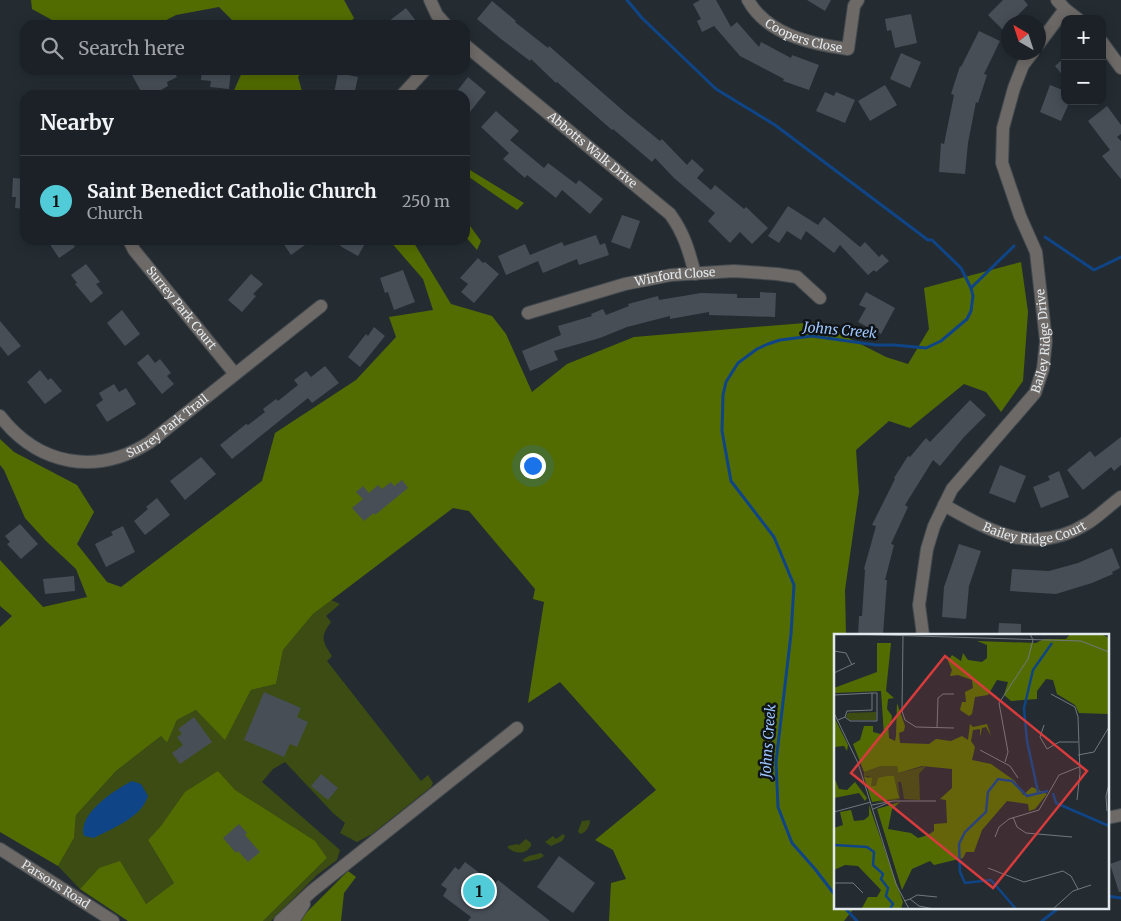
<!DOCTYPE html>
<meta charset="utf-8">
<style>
:root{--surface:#1b2126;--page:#282e32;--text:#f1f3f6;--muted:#a0a3a7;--line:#393e43;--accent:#52cbd9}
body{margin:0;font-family:Merriweather,serif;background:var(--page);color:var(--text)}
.controls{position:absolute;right:15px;top:15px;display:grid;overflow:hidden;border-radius:10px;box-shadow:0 2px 12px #0003}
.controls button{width:45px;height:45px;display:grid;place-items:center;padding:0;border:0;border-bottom:1px solid var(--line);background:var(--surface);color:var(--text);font:25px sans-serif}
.compass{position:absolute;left:1001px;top:15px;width:45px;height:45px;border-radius:50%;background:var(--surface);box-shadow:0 2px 12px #0003;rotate:321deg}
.you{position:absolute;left:532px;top:465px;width:18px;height:18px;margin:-12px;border:4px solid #fff;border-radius:50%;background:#1a73e8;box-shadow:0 0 0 8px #1a73e833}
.badge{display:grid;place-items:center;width:32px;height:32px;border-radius:50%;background:var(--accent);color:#111;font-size:16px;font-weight:700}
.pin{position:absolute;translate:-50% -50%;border:2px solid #fff;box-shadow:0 1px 5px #0006}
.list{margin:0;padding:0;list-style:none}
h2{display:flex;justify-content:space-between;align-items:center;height:65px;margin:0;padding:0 20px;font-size:21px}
h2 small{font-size:16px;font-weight:400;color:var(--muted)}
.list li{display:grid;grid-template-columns:32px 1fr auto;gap:15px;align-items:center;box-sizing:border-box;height:90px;padding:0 20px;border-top:1px solid var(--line)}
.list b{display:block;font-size:19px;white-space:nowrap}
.list p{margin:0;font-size:16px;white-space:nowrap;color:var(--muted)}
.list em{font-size:16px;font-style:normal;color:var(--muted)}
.icon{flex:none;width:28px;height:28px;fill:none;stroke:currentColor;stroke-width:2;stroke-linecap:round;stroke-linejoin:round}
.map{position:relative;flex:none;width:1121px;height:921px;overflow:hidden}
.search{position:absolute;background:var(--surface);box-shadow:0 2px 12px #0003;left:20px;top:20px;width:450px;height:55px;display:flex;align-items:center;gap:12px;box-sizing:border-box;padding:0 18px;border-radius:15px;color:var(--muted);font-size:19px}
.panel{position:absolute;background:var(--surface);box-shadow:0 2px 12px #0003;left:20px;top:90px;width:450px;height:155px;border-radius:15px}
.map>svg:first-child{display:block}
</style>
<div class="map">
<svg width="1121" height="921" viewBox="0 0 1121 921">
<rect width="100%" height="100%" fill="#242c32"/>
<g fill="#3c4c13">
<path d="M 331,600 L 340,604 L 326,616 L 331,622 C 320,637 322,641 332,656 L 327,661 L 421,781 L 428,775 L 433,783 L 431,787 L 372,834 L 357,842 L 340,833 L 345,823 L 333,813 L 285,762 L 273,769 L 262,782 L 340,850 L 337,860 L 317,875 L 271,921 L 263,921 L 327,858 L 234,790 L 218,771 L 148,840 L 174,883 L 146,904 L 99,868 L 80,889 L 58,866 L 74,838 L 76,815 L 116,771 L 161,736 L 167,743 L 177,720 L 196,710 L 225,739 L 251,690 L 276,684 L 283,650 L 313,614 Z"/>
<path d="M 590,820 C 590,826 586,833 580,834 L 578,831 L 582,821 Z"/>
<path d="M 563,834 L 565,836 L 562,841 L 551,846 L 545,842 L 553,836 L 556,839 Z"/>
<path d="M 526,839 L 531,843 L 531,846 C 525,855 516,854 508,848 L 508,846 L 517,844 L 519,845 Z"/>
<path d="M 541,853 L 544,856 L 539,859 L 525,862 L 522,860 L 529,856 Z"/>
</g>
<g fill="#536c02">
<path d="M 31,0 L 344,0 L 354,18 L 347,25 L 237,25 L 219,7 L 176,15 L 157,25 L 61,25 L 32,9 Z"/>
<path d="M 243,70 L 304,70 L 298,77 L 303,95 L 232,95 Z"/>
<path d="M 465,167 L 524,203 L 517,210 L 469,177 L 465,183 Z"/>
<path d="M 465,219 L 481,241 L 477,250 L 465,236 Z"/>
<path d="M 389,240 L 416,240 L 414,243 L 451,304 L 492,316 L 506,334 L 532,392 L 567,364 L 634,337 L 817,322 L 886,357 L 908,364 L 929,329 L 924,288 L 1021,262 L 1028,312 L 1023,381 L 1001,412 L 986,392 L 964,384 L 910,428 L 889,421 L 856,450 L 859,492 L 845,590 L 846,635 L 835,635 L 835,907 L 855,907 L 844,921 L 609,921 L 611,883 L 626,879 L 613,850 L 595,840 L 656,790 L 560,682 L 528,703 L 544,602 L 533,599 L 535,589 L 469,511 L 453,508 L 313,614 L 283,650 L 276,684 L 251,690 L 225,740 L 196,710 L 177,720 L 167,743 L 161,736 L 116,771 L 76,815 L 74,838 L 58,866 L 0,832 L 0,627 L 12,616 L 0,606 L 0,560 L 43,607 L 87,597 L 76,569 L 46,541 L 25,518 L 4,470 L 0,465 L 0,439 L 14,452 L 77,485 L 94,512 L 77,544 L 107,582 L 121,587 L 262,481 L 275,433 L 356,380 L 396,337 L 389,317 L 433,310 L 423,279 Z"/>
<path d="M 218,771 L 235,790 L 315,841 L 327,858 L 263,921 L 128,921 L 80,889 L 99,868 L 120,861 L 146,904 L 174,883 L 148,840 L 161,826 L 185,792 Z"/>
<path d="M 348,871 L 356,877 L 344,893 L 341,921 L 301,921 L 305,914 Z"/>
</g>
<path fill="#0f4586" d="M 132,781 L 141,784 L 148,796 C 141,818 113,828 94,838 L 84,836 C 77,814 116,789 132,781 Z"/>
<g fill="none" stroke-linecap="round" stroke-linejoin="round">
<g stroke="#0f4586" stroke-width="3">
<path d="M 627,0 L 642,18 L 716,89 L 775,125 L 928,240 L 932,240 L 961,268 L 971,288 L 973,296 L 971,311 L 967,319 L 941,341 L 926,348 L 894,345 L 876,345 L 812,336 L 780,340 L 768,344 L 757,349 L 738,363 L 726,382 L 723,395 L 722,431 L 731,481 L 774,537 L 794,585 L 791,634 L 776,762 L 778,807 L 792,843 L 815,869 L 835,895"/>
<path d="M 1045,237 L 1094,270 L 1121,257"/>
<path d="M 971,288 L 1014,246"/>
<path d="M 1107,896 L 1121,898"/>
<path d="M 844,907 L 857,921"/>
<path d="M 1042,921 L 1060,907"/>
</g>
</g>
<g fill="#474e55">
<path d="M 700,0 L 716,0 L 731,27 L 737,22 L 759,47 L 761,42 L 791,58 L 792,55 L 819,65 L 809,90 L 783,81 L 784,79 L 740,56 L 714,26 L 702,32 L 697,21 L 701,19 L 693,4 Z"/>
<path d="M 807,0 L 831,0 L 825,11 Z"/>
<path d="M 1003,0 L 1024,0 L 1028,5 L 1003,30 L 988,15 Z"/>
<path d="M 492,1 L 516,21 L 515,22 L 548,48 L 549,46 L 627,114 L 660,141 L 662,139 L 687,165 L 692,159 L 704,170 L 697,178 L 711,190 L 715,185 L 744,209 L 746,207 L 768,228 L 752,244 L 740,232 L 730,243 L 708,221 L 715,213 L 674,178 L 655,158 L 652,162 L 613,129 L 612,130 L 557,82 L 556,83 L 531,59 L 530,61 L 501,39 L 477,19 Z"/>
<path d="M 406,8 L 419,25 L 384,25 Z"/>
<path d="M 911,14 L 917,43 L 895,48 L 891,30 L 887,31 L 885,19 Z"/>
<path d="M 979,31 L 1000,41 L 984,74 L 987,75 L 978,103 L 976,102 L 968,143 L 965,174 L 939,172 L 941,143 L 944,144 L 954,95 L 951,94 L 960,66 L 961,67 Z"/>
<path d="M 901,53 L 921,62 L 910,88 L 890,79 Z"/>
<path d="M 1065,57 L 1065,78 L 1055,66 Z"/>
<path d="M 141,70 L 173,70 L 177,77 L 167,82 L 168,86 L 154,94 L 151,90 L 143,95 L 132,75 Z"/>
<path d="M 202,70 L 231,70 L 229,89 L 210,87 L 211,81 L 201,80 Z"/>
<path d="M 338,73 L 358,77 L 354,95 L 337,95 L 337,94 L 334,93 Z"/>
<path d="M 468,77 L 486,92 L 465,118 L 465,95 L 454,95 Z"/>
<path d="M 885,85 L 897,105 L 870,121 L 858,101 Z"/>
<path d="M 1050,85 L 1065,91 L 1065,101 L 1070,101 L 1061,121 L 1040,112 Z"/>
<path d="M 825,92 L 834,96 L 836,92 L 855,100 L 845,123 L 816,111 Z"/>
<path d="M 1107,106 L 1121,125 L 1121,134 L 1117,137 L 1121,141 L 1121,179 L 1102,156 L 1110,150 L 1088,121 Z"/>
<path d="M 496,111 L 519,131 L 510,140 L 544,168 L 548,163 L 576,184 L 579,180 L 603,199 L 590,214 L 562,190 L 556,198 L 527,175 L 525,178 L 503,159 L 509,153 L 481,127 Z"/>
<path d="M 13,178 L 25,179 L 25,209 L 15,208 L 16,197 L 12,197 Z"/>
<path d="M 788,206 L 818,225 L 824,217 L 860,247 L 865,242 L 879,257 L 882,254 L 889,261 L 876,272 L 874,270 L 868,275 L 840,245 L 834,253 L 806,231 L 801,240 L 787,231 L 779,243 L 768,236 Z"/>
<path d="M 622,215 L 640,221 L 630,249 L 611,242 Z"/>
<path d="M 596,235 L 600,245 L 605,243 L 609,255 L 579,265 L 577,259 L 543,273 L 538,261 L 506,275 L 498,256 L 525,244 L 530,255 L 562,242 L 564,246 Z"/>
<path d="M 47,240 L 70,240 L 75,247 L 59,258 Z"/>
<path d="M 281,240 L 312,240 L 291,255 Z"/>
<path d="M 343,240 L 367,240 L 358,256 L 340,246 Z"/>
<path d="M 478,258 L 483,263 L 485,262 L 499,274 L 474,303 L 461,292 L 468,284 L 460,278 Z"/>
<path d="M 86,264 L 100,282 L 96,284 L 103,293 L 91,303 L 75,284 L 77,283 L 71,275 Z"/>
<path d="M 403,270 L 415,302 L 394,310 L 388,292 L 385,293 L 380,278 Z"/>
<path d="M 251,274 L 263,284 L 253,294 L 256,296 L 242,312 L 228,300 Z"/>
<path d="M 760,292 L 776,293 L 775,317 L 709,315 L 709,312 L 670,319 L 670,316 L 627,327 L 600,338 L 554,351 L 558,360 L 530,371 L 522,351 L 561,335 L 558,326 L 592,316 L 591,314 L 603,309 L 606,315 L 629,306 L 628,304 L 658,296 L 659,300 L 701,293 L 737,294 L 737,298 L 760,298 Z"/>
<path d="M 866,292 L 895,308 L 881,334 L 858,322 L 866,308 L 859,305 Z"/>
<path d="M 122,310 L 140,334 L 125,346 L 107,323 Z"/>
<path d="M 0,321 L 21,346 L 8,356 L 0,346 Z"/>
<path d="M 374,327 L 385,336 L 360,367 L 348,357 L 366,334 L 368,336 Z"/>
<path d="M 148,354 L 155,363 L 160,359 L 171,373 L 167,376 L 174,384 L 162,394 L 137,363 Z"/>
<path d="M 325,366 L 339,383 L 312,403 L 308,398 L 232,459 L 220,445 L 246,424 L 248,425 L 265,412 L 263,409 L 276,399 L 278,401 L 298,385 L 294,380 L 306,371 L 311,377 Z"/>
<path d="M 40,370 L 48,380 L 51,378 L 62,391 L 45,404 L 27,382 Z"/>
<path d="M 114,384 L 119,392 L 126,388 L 136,404 L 107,422 L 96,405 L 103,400 L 99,393 Z"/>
<path d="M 970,400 L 986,415 L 964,437 L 940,466 L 933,460 L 905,505 L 908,507 L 891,544 L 894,545 L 885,580 L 887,580 L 883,635 L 858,635 L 859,616 L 862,616 L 865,570 L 864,569 L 876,526 L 872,525 L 895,479 L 894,478 L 908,456 L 910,457 L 926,438 L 930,442 Z"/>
<path d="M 1121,437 L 1121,465 L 1114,471 L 1111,467 L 1083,490 L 1067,470 L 1090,451 L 1095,457 Z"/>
<path d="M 201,457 L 216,474 L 185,500 L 170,481 Z"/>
<path d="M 1000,465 L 1026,476 L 1015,503 L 989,493 Z"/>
<path d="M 1059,471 L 1069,497 L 1041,508 L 1033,487 L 1050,480 L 1048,476 Z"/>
<path d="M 402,480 L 408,488 L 375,515 L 374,513 L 364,521 L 352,508 L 363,499 L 356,492 L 363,486 L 369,493 L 378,485 L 382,489 L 391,482 L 394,486 Z"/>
<path d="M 157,498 L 170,515 L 145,535 L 134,521 L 148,509 L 146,507 Z"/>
<path d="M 20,524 L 38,544 L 21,559 L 7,544 L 10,542 L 5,536 Z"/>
<path d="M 123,526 L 135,552 L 106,567 L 95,544 L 113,535 L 111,532 Z"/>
<path d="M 959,544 L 981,551 L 969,586 L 966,619 L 942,617 L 944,587 Z"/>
<path d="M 1112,548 L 1120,568 L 1112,572 L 1113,574 L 1092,583 L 1056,594 L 1010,591 L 1012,569 L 1049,571 L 1078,563 Z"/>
<path d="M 74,576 L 75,591 L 45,594 L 43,579 Z"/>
<path d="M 999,623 L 1021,624 L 1021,635 L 998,635 Z"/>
<path d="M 264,692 L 301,708 L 297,717 L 308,722 L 297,747 L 290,744 L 284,757 L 244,740 Z"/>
<path d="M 194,717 L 212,742 L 180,764 L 172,753 L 183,745 L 177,737 L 182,734 L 178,729 Z"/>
<path d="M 321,774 L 338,788 L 328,800 L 311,786 Z"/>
<path d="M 239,824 L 247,833 L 245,835 L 260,852 L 248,862 L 238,851 L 236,853 L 223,838 Z"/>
<path d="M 559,856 L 595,883 L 573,913 L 537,887 Z"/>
<path d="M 1121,860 L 1121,892 L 1119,892 L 1110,864 Z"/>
<path d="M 465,862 L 494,884 L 498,880 L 550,921 L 468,921 L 471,917 L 443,896 L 447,889 L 441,885 L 455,867 L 459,870 Z"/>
</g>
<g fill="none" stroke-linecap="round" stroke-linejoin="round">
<g stroke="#434a50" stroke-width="14">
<g id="minor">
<path d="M 430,0 L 437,15 L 446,25"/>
<path id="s1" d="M 748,0 C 767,35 812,44 848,49 L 854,6 L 858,0"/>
<path d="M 1057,0 L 1065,9 L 1078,19"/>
<path d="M 1102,42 L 1121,68"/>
<path id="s2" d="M 465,45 L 670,214 C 684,233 689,251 695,274"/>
<path d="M 1038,45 L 1065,9"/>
<path d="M 403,94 L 425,70"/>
<path id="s3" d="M 129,240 L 134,250 L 235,374"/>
<path id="s4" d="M 528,313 L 625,284 L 671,275 L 734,271 L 777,274 L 797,277 L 820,298"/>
<path id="s5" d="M 0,416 C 39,466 97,476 150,442 L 321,306"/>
<path id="s6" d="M 944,505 C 992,532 1033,557 1088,523 C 1099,516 1110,505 1121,497"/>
<path id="s7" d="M 923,635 L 919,605 L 927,549 L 934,526 L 952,489 L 1035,393 L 1043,369 L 1046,341 L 1036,252 L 1020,216 L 1002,163 L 1003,128 L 1014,88 L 1023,65 L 1033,52"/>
<path d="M 1107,818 L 1121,815"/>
<path id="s8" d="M 0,849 L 113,921"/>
<path d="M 280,921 L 312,891 L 517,728"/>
<path d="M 293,921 L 304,904"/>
</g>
</g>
<use href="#minor" stroke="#6d6966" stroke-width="12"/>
</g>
<g text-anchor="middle" stroke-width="5" stroke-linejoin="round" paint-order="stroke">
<g font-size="12" fill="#e4e9ed" stroke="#101416">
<text dy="4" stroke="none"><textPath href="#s1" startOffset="69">Coopers Close</textPath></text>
<text dy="4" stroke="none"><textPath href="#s2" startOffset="165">Abbotts Walk Drive</textPath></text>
<text dy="4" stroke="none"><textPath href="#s4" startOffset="152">Winford Close</textPath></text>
<text dy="4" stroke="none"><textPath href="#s3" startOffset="86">Surrey Park Court</textPath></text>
<text dy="4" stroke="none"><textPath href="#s7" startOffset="332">Bailey Ridge Drive</textPath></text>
<text dy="4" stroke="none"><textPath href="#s5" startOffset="192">Surrey Park Trail</textPath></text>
<text dy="4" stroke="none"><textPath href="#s6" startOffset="98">Bailey Ridge Court</textPath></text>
<text dy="4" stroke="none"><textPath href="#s8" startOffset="66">Parsons Road</textPath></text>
</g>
<g font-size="14" font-style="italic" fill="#9dc6fe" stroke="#101416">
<text transform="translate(840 330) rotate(5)" y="5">Johns Creek</text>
<text transform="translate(768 741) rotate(-86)" y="5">Johns Creek</text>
</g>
</g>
<g transform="translate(834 634)">
<rect width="275" height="275" fill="#242c32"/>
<path d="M 42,78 L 42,86 L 15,86 L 12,82 L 14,79 ZM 47,132 L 63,132 L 64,139 L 92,132 L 85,140 L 86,166 L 70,165 L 67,148 L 64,148 L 66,165 L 41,169 L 65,161 L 60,143 L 44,144 L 43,152 L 37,152 L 35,142 L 30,143 L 30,138 Z" fill="#3c4c13"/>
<path d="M 236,0 L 267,0 L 275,4 L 275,80 L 245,79 L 241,71 L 223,60 L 219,46 L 212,45 L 203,57 L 203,65 L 177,67 L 170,61 L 174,48 L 163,46 L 154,61 L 141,63 L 138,80 L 135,82 L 126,76 L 128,68 L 132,68 L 131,58 L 139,54 L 138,46 L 124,41 L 116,42 L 118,36 L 114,27 L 118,21 L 127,27 L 129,19 L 134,26 L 148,28 L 153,24 L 153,11 L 143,7 L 202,9 L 210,5 L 232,5 ZM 43,9 L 57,9 L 52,57 L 60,64 L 54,65 L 53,75 L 58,82 L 57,90 L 54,90 L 55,104 L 61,107 L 62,102 L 63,69 L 71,92 L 70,97 L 65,99 L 66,109 L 95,110 L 102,105 L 117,107 L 128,102 L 134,106 L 136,90 L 139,93 L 153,90 L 157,102 L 152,93 L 148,94 L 146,103 L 146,95 L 139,96 L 137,107 L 141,113 L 138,126 L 157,130 L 181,147 L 189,161 L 198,153 L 213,160 L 201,175 L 195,177 L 194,170 L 173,167 L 148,196 L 140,218 L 132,218 L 129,224 L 100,231 L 96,227 L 78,235 L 68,256 L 43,175 L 66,168 L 58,175 L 54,195 L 77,199 L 84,204 L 94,201 L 100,197 L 100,190 L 113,189 L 112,166 L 106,165 L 118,154 L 118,135 L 88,132 L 64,139 L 63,132 L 47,132 L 30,138 L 19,110 L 26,106 L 30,92 L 39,92 L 39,98 L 50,101 L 47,57 L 0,59 L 0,54 L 43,38 ZM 0,83 L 14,111 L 13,117 L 10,112 L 0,113 ZM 53,142 L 60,142 L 65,164 L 38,168 L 30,143 L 38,144 L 37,152 L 42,152 L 44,144 ZM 0,143 L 5,155 L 13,156 L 21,148 L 33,164 L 31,167 L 25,159 L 0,164 ZM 35,171 L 69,268 L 67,275 L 20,275 L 28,274 L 34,263 L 43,263 L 47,256 L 24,232 L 11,231 L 0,236 L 0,194 L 9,191 L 6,178 L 17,176 L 20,187 L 30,186 L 35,182 Z" fill="#536c02"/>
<path fill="none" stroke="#0f4586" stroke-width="2.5" d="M 204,158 L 193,107 L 190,74 L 199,36 L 218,9M 219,159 L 222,169 L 275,192M 0,211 L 33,213 L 40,218 L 39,231 L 49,240 L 47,245 L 54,254 L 52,262 L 59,270 L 56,275M 182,275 L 157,246 L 131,249 L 126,238 L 125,210 L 131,198 L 152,178 L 154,158 L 164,145 L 178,147 L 193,162 L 214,157"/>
<path fill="none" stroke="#71787d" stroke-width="1" d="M 16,0 L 247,7 L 275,18M 69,2 L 68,77 L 71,86 L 82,93 L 120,94M 0,17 L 12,19 L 18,31M 0,39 L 21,29M 217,60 L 241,73 L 244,83 L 246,139 L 243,166M 0,61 L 38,59M 0,79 L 24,129 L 62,250 L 75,275M 4,86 L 11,83 L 13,77 L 38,76 L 38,59 L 43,59 L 43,87 L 16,87 L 11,83M 210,91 L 206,103 L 213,115 L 225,108 L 244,108M 103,94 L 104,64 L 109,60 L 120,60M 146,116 L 176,132 L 184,144M 244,121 L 260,118 L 275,93M 171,128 L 174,118 L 165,69 L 194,25 L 199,6 L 196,0M 38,171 L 59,167 L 102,167M 39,175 L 56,168M 273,177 L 272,162 L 275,150M 0,178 L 37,168M 179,183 L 183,193 L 192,199 L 238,203M 161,203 L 165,193 L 175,185 L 205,176 L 225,141 L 245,133M 154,234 L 190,248 L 229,237 L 237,242 L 244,255M 0,249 L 19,249 L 29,259M 76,265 L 83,261 L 103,263M 70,267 L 76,265 L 85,272 L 100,275M 219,275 L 239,257 L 257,251"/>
<path fill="#d73b3c" fill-opacity="0.15" stroke="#d73b3c" stroke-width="2.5" d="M 111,22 L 253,137 L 159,254 L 17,139 Z"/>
<rect width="275" height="275" fill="none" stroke="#e4e9ed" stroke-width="2.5"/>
</g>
</svg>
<div class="controls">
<button>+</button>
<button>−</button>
</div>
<svg class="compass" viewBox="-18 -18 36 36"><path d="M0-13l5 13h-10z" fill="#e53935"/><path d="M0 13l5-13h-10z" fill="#a0a3a7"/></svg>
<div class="you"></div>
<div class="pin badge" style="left:479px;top:891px">1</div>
<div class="search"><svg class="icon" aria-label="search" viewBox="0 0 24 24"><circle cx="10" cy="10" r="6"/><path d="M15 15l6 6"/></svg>Search here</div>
<section class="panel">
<h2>Nearby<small></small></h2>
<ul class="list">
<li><span class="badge">1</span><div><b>Saint Benedict Catholic Church</b><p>Church</p></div><em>250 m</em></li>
</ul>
</section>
</div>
